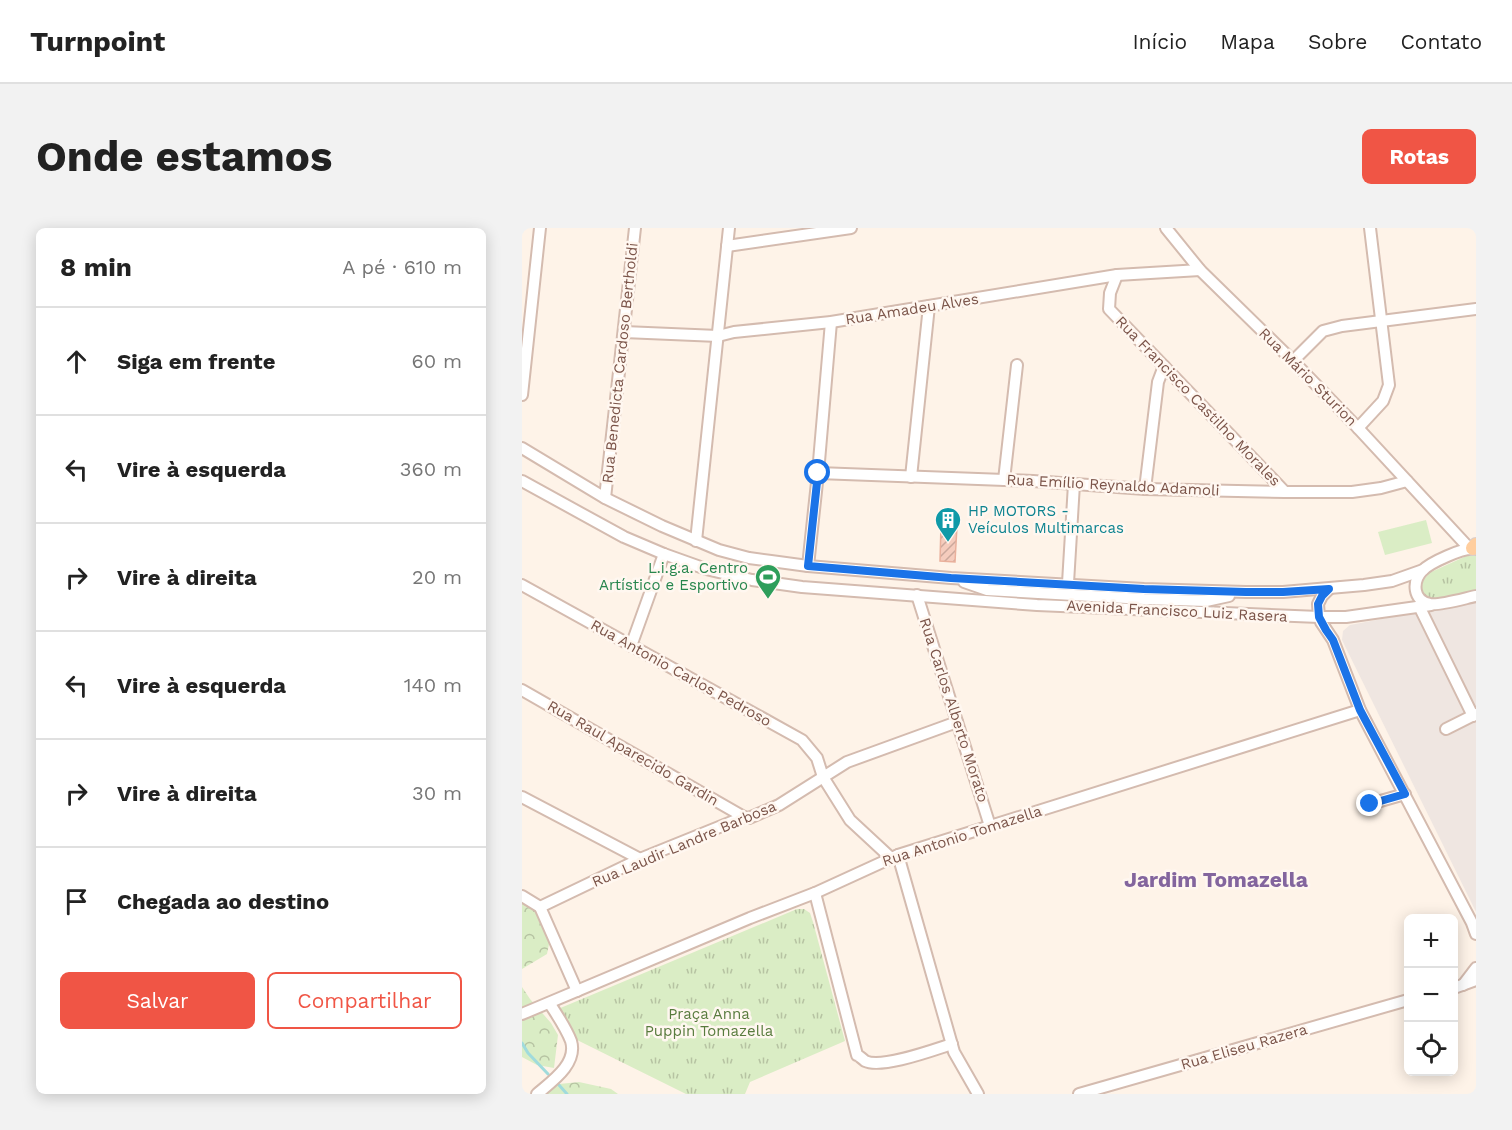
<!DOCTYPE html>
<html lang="pt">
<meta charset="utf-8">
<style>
:root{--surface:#fff;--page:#f2f2f2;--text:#222;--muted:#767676;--line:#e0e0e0;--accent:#f05545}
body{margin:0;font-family:"Work Sans",sans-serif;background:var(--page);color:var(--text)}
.controls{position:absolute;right:18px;bottom:18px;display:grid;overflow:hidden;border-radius:9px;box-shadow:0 3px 15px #0003}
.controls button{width:54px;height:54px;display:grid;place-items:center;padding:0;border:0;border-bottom:2px solid var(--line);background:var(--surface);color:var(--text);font:30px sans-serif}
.stop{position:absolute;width:18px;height:18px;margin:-14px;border:4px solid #1a73e8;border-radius:50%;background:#fff}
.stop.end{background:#1a73e8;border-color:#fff;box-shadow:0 2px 6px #0008}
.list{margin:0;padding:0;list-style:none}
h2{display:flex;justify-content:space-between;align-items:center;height:78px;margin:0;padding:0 24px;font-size:26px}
h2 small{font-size:20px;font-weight:400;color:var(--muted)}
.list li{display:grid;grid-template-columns:39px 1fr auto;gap:18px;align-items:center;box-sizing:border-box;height:108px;padding:0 24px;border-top:2px solid var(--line)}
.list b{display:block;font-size:22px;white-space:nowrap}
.list em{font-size:20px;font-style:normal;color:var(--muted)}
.actions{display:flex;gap:12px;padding:18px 24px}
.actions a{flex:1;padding:14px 0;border:2px solid var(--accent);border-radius:9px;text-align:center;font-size:21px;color:var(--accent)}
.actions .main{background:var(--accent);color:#fff}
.icon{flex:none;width:33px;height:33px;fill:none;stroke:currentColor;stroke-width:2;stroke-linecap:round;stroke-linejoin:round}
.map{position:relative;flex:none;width:954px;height:866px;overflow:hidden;border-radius:9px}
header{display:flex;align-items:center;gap:36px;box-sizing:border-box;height:84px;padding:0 30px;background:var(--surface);border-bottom:2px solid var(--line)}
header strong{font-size:28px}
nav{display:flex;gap:33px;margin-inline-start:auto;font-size:21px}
.intro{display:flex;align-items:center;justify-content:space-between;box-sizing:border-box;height:144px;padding:0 36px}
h1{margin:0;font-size:42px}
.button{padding:15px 27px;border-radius:9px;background:var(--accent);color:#fff;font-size:21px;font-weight:700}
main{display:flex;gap:36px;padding:0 36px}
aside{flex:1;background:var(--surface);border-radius:9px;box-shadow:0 3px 15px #0003}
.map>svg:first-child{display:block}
</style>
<header>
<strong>Turnpoint</strong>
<nav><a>Início</a><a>Mapa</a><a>Sobre</a><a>Contato</a></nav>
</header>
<div class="intro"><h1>Onde estamos</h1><a class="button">Rotas</a></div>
<main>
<aside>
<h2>8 min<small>A pé · 610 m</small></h2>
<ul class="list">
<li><svg class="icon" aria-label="ahead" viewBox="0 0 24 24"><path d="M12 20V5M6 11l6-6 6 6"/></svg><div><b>Siga em frente</b></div><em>60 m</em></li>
<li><svg class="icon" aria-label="left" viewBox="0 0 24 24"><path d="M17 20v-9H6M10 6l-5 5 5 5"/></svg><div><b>Vire à esquerda</b></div><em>360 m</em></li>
<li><svg class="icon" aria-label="right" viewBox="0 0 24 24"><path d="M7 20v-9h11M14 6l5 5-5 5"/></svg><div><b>Vire à direita</b></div><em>20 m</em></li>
<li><svg class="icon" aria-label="left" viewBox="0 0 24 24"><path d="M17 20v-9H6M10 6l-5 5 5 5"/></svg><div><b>Vire à esquerda</b></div><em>140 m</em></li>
<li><svg class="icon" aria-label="right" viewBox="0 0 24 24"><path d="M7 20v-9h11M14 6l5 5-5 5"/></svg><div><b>Vire à direita</b></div><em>30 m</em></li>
<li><svg class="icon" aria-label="arrive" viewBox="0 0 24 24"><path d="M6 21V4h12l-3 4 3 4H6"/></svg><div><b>Chegada ao destino</b></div></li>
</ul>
<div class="actions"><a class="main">Salvar</a><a>Compartilhar</a></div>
</aside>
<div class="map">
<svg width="954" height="866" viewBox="0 0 954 866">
<defs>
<pattern id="forest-crowns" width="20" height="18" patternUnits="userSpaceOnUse" patternTransform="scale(1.5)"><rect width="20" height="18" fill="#daedc5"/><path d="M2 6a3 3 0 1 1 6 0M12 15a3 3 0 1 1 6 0" fill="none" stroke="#b6c3a2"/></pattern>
<pattern id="park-tufts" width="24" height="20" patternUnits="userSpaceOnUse" patternTransform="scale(1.5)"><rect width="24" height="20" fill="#daedc5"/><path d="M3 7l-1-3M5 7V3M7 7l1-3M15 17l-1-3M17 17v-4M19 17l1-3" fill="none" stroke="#b6c3a2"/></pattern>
<pattern id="building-hatch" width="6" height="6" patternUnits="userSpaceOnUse" patternTransform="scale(1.5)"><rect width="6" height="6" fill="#f5ccbd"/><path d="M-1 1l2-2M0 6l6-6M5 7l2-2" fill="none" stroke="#cba89c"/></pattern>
</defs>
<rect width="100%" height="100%" fill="#fef3e8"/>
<path fill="#efe6e1" d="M 954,373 L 954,684 L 820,412 L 821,403 L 828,397 Z"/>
<g fill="url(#forest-crowns)">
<path d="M 0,670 L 17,684 L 28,711 L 25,726 L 0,741 Z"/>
<path d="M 0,759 L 8,771 L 29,795 L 36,807 L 32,840 L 15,837 L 0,829 Z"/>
<path d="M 57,854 L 89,861 L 96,866 L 17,866 L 37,856 Z"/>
</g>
<g fill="url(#park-tufts)">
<path d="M 951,325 L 954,327 L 954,362 L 912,372 L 903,370 L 898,362 L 901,353 L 907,345 Z"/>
<path d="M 275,681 L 282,681 L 288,685 L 291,694 L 323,813 L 228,854 L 223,866 L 164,866 L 53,811 L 36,781 Z"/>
</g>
<path fill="#daedc5" d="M 904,292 L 910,315 L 863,327 L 856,304 Z"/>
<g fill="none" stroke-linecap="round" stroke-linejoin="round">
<g stroke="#a0dbdc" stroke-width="3">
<path d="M 0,815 L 6,825 L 26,846"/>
<path d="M 37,857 L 45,866"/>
</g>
</g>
<path fill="url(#building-hatch)" stroke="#e9b09c" stroke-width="1.5" d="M 419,297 L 435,298 L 433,334 L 418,333 Z"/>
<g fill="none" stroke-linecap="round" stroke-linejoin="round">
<g stroke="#d4bbaf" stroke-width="14">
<g id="minor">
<path d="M 644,0 L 678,42 L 771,133 L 836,200 L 947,320"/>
<path d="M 205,18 L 329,0"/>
<path d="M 595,47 L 588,65 L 587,81 L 763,264"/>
<path d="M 102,104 L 196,108 L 212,104 L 309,94 L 595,47 L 678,42"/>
<path d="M 771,133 L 801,103 L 820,98 L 954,81"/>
<path d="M 0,167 L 18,0"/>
<path d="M 836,200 L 861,173 L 867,157 L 848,0"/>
<path d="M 0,220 L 83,270 L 140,298 L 197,322 L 227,330 L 249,333 L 286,338 L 429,350 L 622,361 L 724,364 L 761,364 L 842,357 L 870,353 L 901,342"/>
<path d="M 296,245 L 511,253 L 623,261 L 763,264 L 830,264 L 859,260 L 885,253"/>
<path d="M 389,249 L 407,78"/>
<path d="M 482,252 L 495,137"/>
<path d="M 0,253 L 102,309 L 142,326 L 184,341 L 230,352 L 280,359 L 515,377 L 797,389 L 824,389 L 909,377"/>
<path d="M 623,261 L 636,154 L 642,138"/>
<path d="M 83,270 L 113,0"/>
<path d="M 174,313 L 207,0"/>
<path d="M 952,321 C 942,319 907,335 900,343 C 890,354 891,373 908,376 C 916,378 944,370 954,368"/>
<path d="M 286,338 L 296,245 L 309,94"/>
<path d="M 442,354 L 465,362 L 622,371 L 684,373 L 707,368"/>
<path d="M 546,355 L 552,256"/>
<path d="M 0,357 L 280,512 L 295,530 L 301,549 L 328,592 L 369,630"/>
<path d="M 807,361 L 800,368 L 796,376 L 797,389 L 799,394 L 811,412 L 838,482 L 950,695 L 954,706"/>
<path d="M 395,367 L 468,598"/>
<path d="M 897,378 L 951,488"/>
<path d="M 109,418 L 142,326"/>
<path d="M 0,462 L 222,589"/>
<path d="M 924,501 L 954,486"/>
<path d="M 0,569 L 118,631"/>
<path d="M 848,576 L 883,566"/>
<path d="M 376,627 L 432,824 L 456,866"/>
<path d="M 293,665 L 335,827 C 336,827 342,832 343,833 C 360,841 411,822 430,816"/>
<path d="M 0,668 L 18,679 L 55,763"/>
<path d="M 18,679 L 118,631 L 222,589 L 227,590 L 257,577 L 325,534 L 435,494"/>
<path d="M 941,757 L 954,740"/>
<path d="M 932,760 L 954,752"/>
<path d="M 0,786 L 228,690 L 293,665 L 376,627 L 838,482"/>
<path d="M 15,866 C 29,854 56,836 49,813 C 44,800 35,787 28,776"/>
<path d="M 557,866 L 886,772"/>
</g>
</g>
<g stroke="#dacfcc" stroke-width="16">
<path id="major" d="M 951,320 L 954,317"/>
</g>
<use href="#minor" stroke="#fff" stroke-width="10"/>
<use href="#major" stroke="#ffce9e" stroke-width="14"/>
</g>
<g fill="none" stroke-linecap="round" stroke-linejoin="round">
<path stroke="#1a73e8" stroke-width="8" d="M 296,245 L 286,338 L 429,350 L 622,361 L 724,364 L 761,364 L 807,361 L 800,368 L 796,376 L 797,389 L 804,402 L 811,412 L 838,482 L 883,566 L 848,576"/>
</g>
<defs>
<g id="building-pin" transform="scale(1.35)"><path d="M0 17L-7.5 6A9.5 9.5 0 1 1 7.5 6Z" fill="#0f9aa8" stroke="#fff7f0"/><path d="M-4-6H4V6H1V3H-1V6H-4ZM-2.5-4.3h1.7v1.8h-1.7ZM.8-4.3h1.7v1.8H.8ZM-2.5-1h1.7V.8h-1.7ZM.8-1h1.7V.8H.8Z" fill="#fff"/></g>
<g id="stadium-pin" transform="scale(1.35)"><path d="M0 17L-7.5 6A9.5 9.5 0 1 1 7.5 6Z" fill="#2e9e5b" stroke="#fff7f0"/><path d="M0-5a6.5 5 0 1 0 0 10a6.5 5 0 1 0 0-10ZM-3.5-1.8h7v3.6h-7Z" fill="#fff"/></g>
</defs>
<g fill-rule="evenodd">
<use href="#building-pin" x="426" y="292"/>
<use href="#stadium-pin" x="246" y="349"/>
</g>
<g text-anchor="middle" stroke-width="5" stroke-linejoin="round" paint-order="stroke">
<g font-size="15" fill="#7b5449" stroke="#fff7f0">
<text transform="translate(390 81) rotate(-9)" y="5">Rua Amadeu Alves</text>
<text transform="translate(98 135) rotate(-84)" y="5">Rua Benedicta Cardoso Bertholdi</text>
<text transform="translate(786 149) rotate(45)" y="5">Rua Mário Sturion</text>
<text transform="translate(676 173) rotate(46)" y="5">Rua Francisco Castilho Morales</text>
<text transform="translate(591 257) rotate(3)" y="5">Rua Emílio Reynaldo Adamoli</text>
<text transform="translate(655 383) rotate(3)" y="5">Avenida Francisco Luiz Rasera</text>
<text transform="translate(159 445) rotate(29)" y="5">Rua Antonio Carlos Pedroso</text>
<text transform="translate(432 482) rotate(72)" y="5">Rua Carlos Alberto Morato</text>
<text transform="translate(111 525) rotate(30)" y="5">Rua Raul Aparecido Gardin</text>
<text transform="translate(440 608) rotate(-18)" y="5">Rua Antonio Tomazella</text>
<text transform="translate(162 616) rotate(-23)" y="5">Rua Laudir Landre Barbosa</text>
<text transform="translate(722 819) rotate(-16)" y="5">Rua Eliseu Razera</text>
</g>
<g font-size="15" fill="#0d838f" stroke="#fff7f0" text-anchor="start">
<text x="446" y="288">HP MOTORS -<tspan x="446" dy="17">Veículos Multimarcas</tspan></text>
</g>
<g font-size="15" fill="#27864d" stroke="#fff7f0" text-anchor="end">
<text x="226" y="345">L.i.g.a. Centro<tspan x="226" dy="17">Artístico e Esportivo</tspan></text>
</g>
<g font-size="15" fill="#587b3d" stroke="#fff7f0">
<text x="187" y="791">Praça Anna<tspan x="187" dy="17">Puppin Tomazella</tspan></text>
</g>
<g font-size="21" font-weight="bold" fill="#83659e" stroke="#fff7f0">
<text x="694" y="659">Jardim Tomazella</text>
</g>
</g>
</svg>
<div class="controls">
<button>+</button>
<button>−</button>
<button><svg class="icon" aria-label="locate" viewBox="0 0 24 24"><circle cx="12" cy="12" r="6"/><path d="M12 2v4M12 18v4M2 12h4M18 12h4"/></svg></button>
</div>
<div class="stop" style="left:296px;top:245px"></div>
<div class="stop end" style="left:848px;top:576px"></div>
</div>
</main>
